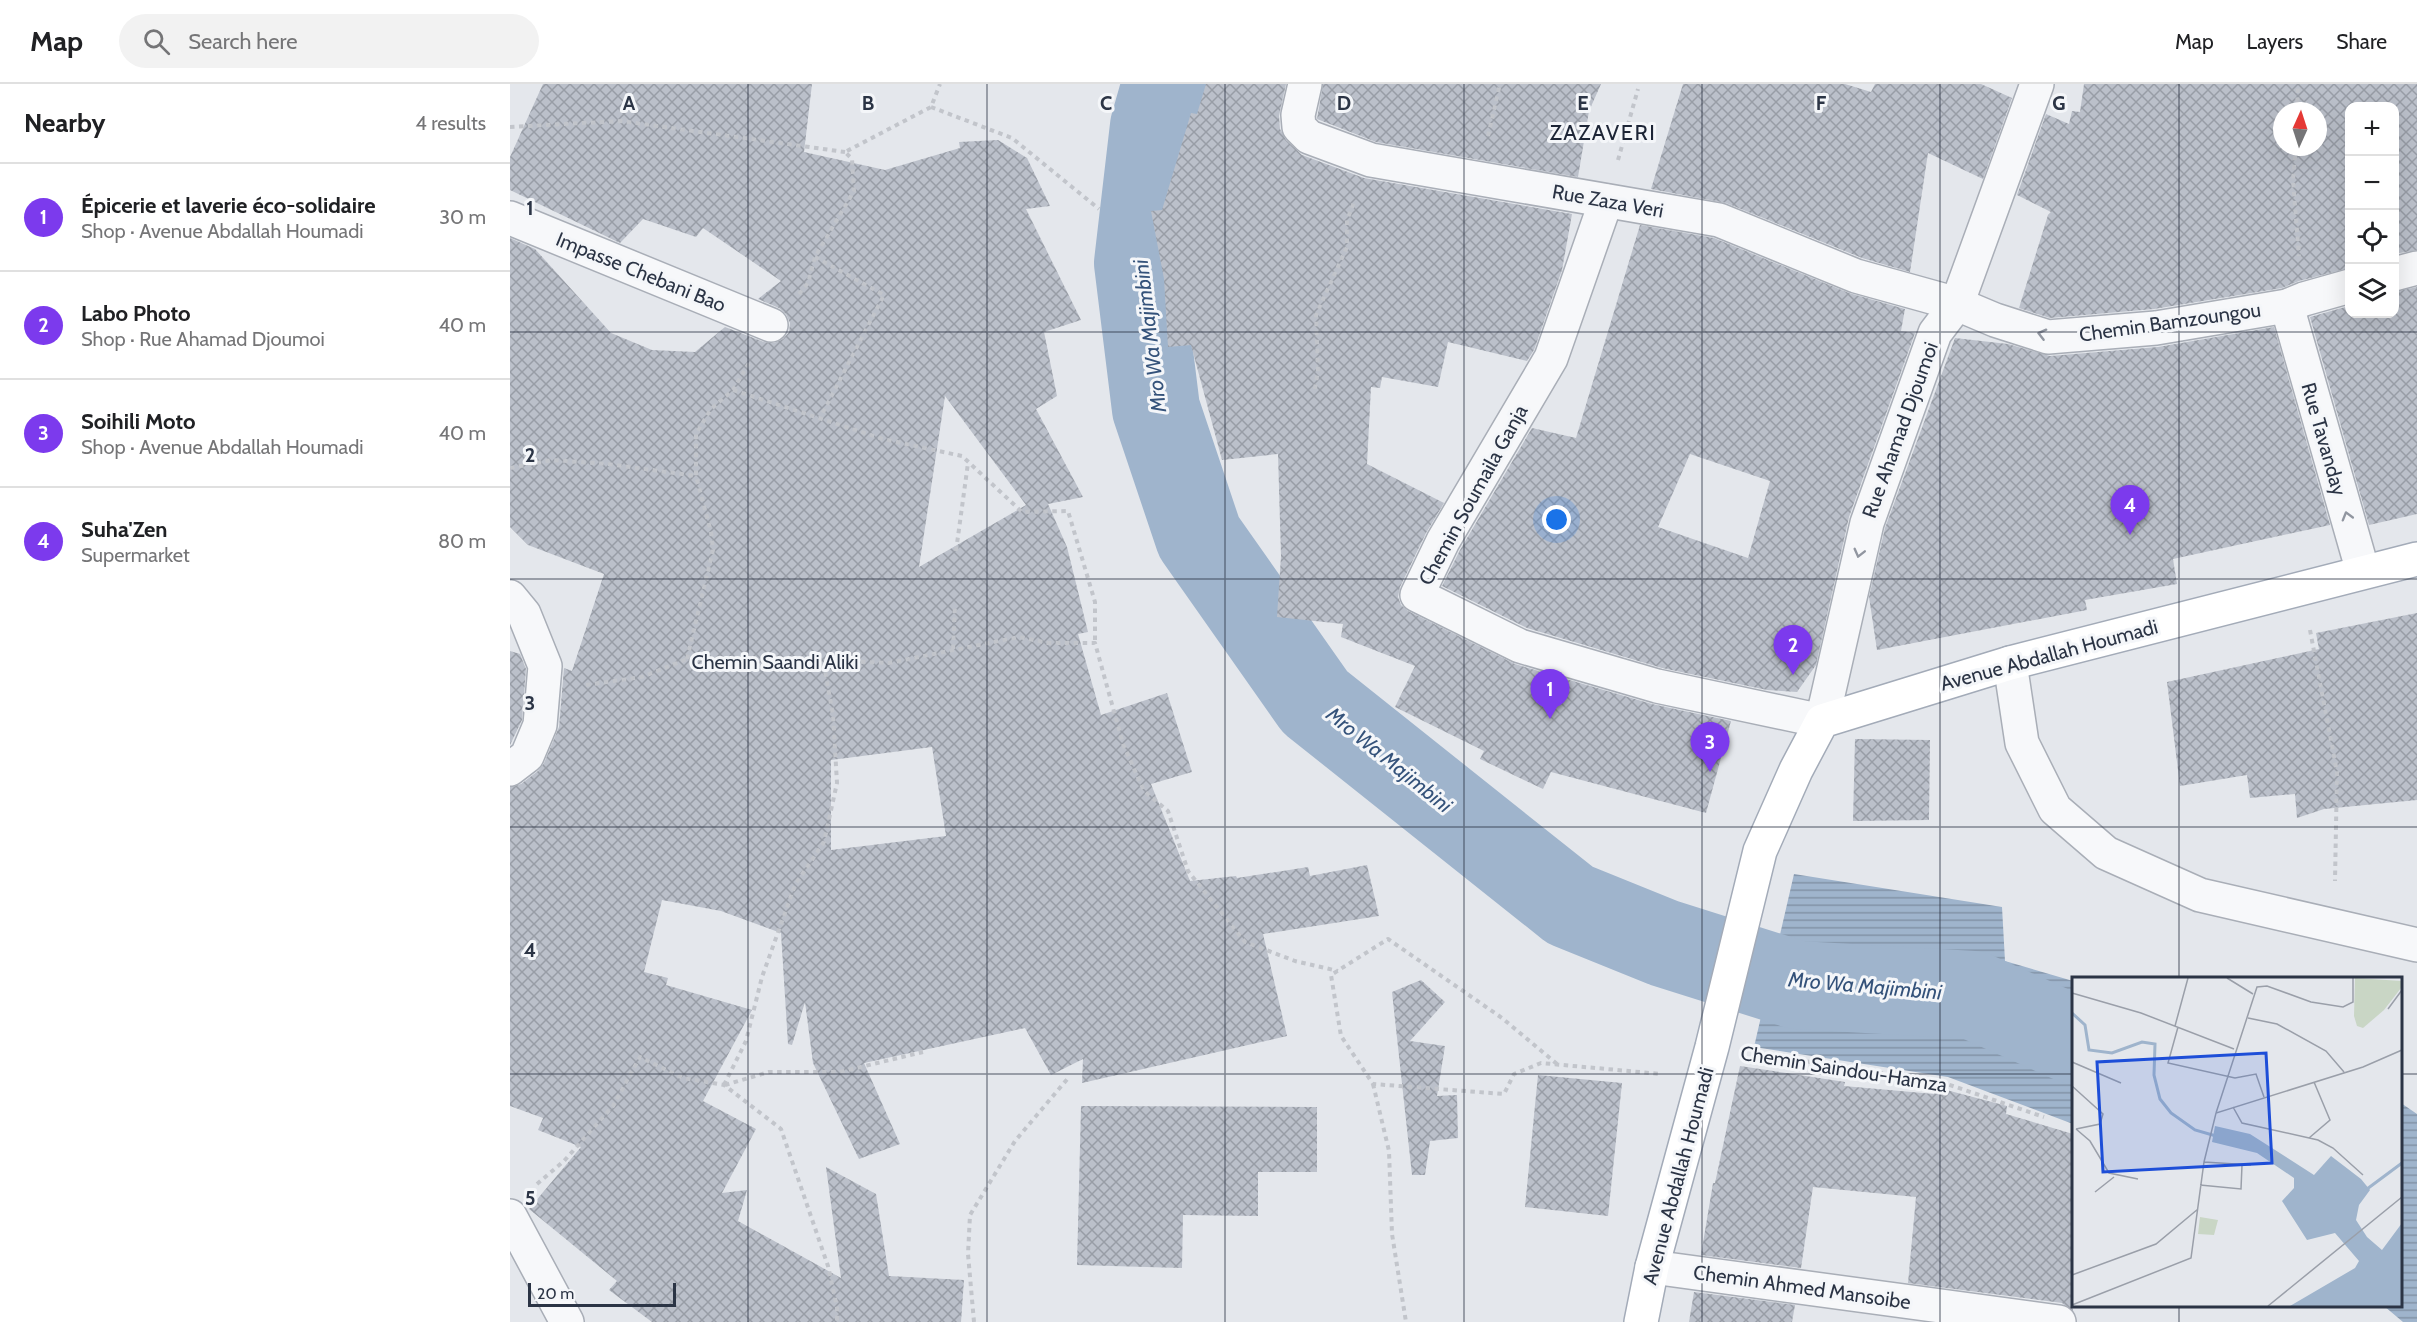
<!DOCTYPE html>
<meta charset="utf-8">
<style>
:root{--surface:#fff;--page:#f2f2f2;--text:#202124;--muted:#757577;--line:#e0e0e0;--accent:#7c3aed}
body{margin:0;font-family:Cabin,sans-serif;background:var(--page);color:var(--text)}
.controls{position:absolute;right:18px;top:18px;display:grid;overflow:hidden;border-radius:12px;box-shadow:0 6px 24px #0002}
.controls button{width:54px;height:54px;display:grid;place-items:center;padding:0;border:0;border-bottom:2px solid var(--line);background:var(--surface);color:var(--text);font:30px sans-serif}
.compass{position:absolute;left:1763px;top:18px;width:54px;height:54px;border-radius:50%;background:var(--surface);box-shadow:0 6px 24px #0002;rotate:3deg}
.scale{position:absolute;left:18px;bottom:15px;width:148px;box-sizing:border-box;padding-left:6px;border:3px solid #2b3445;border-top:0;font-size:16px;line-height:21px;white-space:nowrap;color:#2b3445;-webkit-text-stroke:4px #f4f6f9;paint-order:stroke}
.you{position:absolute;left:1047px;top:436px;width:21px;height:21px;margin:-15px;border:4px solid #fff;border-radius:50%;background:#1a73e8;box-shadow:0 0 0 9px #1a73e833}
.badge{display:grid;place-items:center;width:39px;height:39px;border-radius:50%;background:var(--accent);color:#fff;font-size:20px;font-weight:700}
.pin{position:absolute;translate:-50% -50px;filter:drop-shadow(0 2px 3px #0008)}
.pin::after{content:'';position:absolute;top:32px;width:21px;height:18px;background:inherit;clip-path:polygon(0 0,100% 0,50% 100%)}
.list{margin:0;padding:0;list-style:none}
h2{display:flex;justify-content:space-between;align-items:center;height:78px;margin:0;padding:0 24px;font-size:26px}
h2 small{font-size:20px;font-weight:400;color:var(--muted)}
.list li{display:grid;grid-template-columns:39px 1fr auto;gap:18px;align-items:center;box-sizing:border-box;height:108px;padding:0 24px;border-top:2px solid var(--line)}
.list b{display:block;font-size:22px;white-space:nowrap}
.list p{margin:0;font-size:20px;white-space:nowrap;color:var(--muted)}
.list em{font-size:20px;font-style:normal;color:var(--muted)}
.icon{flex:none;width:33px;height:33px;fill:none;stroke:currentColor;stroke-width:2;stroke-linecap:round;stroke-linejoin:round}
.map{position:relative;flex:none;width:1907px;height:1238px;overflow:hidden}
header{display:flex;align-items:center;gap:36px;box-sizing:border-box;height:84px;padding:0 30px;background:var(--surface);border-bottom:2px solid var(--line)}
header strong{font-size:28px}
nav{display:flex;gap:33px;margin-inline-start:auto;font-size:21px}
.search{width:420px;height:54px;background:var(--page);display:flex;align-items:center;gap:15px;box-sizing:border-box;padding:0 21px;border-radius:33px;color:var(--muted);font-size:22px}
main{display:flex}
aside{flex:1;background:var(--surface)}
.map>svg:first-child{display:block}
</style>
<header>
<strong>Map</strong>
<div class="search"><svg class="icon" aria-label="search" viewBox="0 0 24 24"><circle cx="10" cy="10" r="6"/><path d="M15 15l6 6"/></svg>Search here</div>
<nav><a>Map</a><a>Layers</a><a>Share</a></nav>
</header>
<main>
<aside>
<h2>Nearby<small>4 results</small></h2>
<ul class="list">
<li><span class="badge">1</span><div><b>Épicerie et laverie éco-solidaire</b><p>Shop · Avenue Abdallah Houmadi</p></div><em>30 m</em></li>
<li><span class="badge">2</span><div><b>Labo Photo</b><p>Shop · Rue Ahamad Djoumoi</p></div><em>40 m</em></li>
<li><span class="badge">3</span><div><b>Soihili Moto</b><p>Shop · Avenue Abdallah Houmadi</p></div><em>40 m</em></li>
<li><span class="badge">4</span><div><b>Suha'Zen</b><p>Supermarket</p></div><em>80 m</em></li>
</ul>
</aside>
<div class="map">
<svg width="1907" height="1238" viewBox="0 0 1907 1238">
<defs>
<pattern id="water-rules" width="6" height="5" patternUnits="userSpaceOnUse" patternTransform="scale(1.5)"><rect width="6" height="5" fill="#9fb4cc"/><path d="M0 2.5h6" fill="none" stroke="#8293a7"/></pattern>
<pattern id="building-cross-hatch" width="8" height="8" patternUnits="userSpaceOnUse" patternTransform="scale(1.5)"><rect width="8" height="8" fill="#bbc0ca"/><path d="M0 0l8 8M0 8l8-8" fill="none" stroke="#989da6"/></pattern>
</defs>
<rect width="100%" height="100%" fill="#e4e7ec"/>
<g fill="url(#water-rules)">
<path d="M 1284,790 L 1492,823 L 1495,877 L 1563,897 L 1563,1040 L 1438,993 L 1244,963 Z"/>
<path d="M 1891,1019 L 1907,1030 L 1907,1238 L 1893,1238 L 1874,1222 L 1890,1222 Z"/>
</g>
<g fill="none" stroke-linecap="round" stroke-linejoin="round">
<path stroke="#9fb4cc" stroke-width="88" d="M 656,0 L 644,42 L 628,179 L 646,325 L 689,453 L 805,618 L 1060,821 L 1154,859 L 1287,901 L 1463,911 L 1564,956"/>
</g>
<g fill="url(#building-cross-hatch)" fill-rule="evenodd">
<path d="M 33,0 L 302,0 L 294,68 L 375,86 L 450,64 L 449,58 L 488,56 L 517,74 L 540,122 L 516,125 L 571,236 L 534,248 L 547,312 L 526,325 L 573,413 L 538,420 L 557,463 L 578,548 L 568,550 L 591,631 L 657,609 L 682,688 L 641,700 L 680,797 L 726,792 L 727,794 L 798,783 L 800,792 L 857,781 L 869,832 L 753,850 L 777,952 L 572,999 L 573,975 L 541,991 L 515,944 L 354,979 L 390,1060 L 349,1075 L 303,979 L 295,918 L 282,961 L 278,960 L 271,849 L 211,827 L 152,816 L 134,888 L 158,894 L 156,901 L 242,926 L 193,1017 L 246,1045 L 212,1109 L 237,1106 L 228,1137 L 331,1194 L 316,1083 L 366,1110 L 379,1192 L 454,1196 L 451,1238 L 142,1238 L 99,1206 L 107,1197 L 19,1125 L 71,1063 L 28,1046 L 33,1034 L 0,1022 L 0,703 L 11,700 L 28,687 L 34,679 L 49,643 L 54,584 L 62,587 L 94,490 L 18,461 L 0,443 L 0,154 L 25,165 L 101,249 L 142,266 L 185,268 L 215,243 L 254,258 L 264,259 L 273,255 L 279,248 L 280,239 L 276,230 L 269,224 L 248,215 L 271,197 L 193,144 L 186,153 L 133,135 L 110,159 L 0,106 L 0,73 ZM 435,312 L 516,421 L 409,483 ZM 422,663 L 436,752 L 321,766 L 321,676 Z"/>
<path d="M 696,0 L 776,0 L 769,32 L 770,45 L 776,56 L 792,71 L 854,94 L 1062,130 L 1052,186 L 1024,266 L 1017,277 L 938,258 L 928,303 L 872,293 L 870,304 L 861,303 L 857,380 L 934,419 L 916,449 L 890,503 L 888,513 L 891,521 L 898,527 L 1005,580 L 1142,620 L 1221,637 L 1196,729 L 1041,688 L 1033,705 L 970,675 L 974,667 L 885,623 L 905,582 L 831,553 L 833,540 L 767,533 L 771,472 L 768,370 L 712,376 L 681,261 L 658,263 L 654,195 L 641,127 L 652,126 L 681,29 L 687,30 Z"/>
<path d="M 813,0 L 1091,0 L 1079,27 L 1068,93 L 866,58 L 807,35 Z"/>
<path d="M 1173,0 L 1335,0 L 1361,8 L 1365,0 L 1471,0 L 1502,14 L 1473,95 L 1418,69 L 1400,188 L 1352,174 L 1216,119 L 1141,105 Z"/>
<path d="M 1574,0 L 1907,0 L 1907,166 L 1884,170 L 1884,22 L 1839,22 L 1839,184 L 1789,197 L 1772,204 L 1644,225 L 1540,234 L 1509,224 L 1538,131 L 1541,128 L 1507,111 L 1536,30 L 1559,40 L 1562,27 L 1570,28 ZM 1772,27 L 1808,27 L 1808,63 L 1772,63 Z"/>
<path d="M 1130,141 L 1204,154 L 1339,209 L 1395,225 L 1391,247 L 1405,249 L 1339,433 L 1306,581 L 1287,608 L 1257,606 L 1152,584 L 1017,544 L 932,502 L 950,466 L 1022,344 L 1066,354 ZM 1180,370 L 1260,397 L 1238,474 L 1148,443 Z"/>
<path d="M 1907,203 L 1907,430 L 1859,441 L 1800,233 L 1839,222 L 1839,230 L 1884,230 L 1884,208 Z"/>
<path d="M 1764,243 L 1820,441 L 1663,475 L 1667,500 L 1575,516 L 1577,526 L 1367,566 L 1359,513 L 1375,444 L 1445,254 L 1498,260 L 1540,272 L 1648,263 Z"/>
<path d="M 1907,529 L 1907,716 L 1814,725 L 1787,734 L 1785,710 L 1740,714 L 1737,691 L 1670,702 L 1657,598 L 1809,565 L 1806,549 Z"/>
<path d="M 0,567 L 10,570 L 16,585 L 12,636 L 0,661 Z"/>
<path d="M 1345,655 L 1420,656 L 1419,736 L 1343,737 Z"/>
<path d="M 911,896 L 935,918 L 900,957 L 935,962 L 927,1012 L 947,1011 L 948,1054 L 920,1057 L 915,1091 L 902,1091 L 882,908 Z"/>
<path d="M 1230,982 L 1335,998 L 1334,1002 L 1424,1010 L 1425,1003 L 1497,1022 L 1496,1030 L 1563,1050 L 1563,1227 L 1552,1219 L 1398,1199 L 1406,1113 L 1303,1103 L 1291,1184 L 1191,1171 L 1203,1099 L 1205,1099 Z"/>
<path d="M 1028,991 L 1112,999 L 1098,1132 L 1015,1123 Z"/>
<path d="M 571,1022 L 807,1023 L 807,1088 L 748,1088 L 748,1132 L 673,1131 L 672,1184 L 567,1181 Z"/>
<path d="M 1184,1208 L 1285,1221 L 1282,1238 L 1179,1238 Z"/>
</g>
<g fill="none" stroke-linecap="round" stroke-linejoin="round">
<g stroke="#a9aeb7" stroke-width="36">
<g id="minor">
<path d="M 795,0 L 788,31 L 789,43 L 799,53 L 861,76 L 1209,136 L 1346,192 L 1447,220 L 1485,236 L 1538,253 L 1646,244 L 1777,222 L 1794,215 L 1840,202"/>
<path d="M 1096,117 L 1041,274 L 933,457 L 907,511 L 1010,562 L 1147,602 L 1312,637 L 1357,439 L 1425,249 L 1447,220 L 1527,0"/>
<path d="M 0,134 L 261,241"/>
<path d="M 1884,190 L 1907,184"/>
<path d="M 1777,222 L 1853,488"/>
<path d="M 0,513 L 14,530 L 35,582 L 30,641 L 17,672 L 0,685"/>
<path d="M 1500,579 L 1512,659 L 1545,725 L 1596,769 L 1690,811 L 1907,861"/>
<path d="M 0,1132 L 57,1238"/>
<path d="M 1142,1183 L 1549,1238"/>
</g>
</g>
<g stroke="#a3abb8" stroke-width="36">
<path id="major" d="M 1131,1238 L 1142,1183 L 1202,963 L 1250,767 L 1286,686 L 1312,637 L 1500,579 L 1907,475"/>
</g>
<g stroke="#c2c5cb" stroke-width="4" stroke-dasharray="4.5 4.5" stroke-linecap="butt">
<path d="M 421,23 L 502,54 L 589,125"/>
<path d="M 1787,27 L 1788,0"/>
<path d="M 0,43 L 111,37 L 335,68"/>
<path d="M 978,52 L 990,0"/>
<path d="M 1786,63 L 1783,96 L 1789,172"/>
<path d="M 1108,76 L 1128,5"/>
<path d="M 305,173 L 374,211 L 310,334"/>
<path d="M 289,210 L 298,199 L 305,173 L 344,107 L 342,75 L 335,68 L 421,23 L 430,0"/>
<path d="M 805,305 L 808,286 L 806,231 L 837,163 L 837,136 L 845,116"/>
<path d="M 223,306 L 373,355 L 452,372 L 512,428 L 558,427 L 585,518 L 585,559"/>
<path d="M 0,384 L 42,376 L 98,380 L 186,392"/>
<path d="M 446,467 L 458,379"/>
<path d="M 1800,546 L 1827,688 L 1825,797"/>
<path d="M 443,565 L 445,521"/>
<path d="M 177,575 L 203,466 L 201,448 L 186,392 L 186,350 L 201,325 L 223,306 L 239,279"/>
<path d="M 76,601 L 132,593 L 177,575 L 313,576 L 379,579 L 509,553 L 538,559 L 585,559 L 613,660 L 634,707 L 658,727 L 678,787 L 735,858 L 785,877 L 828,887"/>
<path d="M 1244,969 L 1434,999 L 1534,1033"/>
<path d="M 1047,980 L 992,934 L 878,855 L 821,891 L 831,952 L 863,1000 L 994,1010 L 1004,990 L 1031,979 L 1151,990"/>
<path d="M 863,1000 L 879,1067 L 882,1150 L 896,1238"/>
<path d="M 214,1001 L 236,957 L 252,893 L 285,801 L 314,758 L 327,699 L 323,631 L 313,576"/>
<path d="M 215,1001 L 259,988 L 330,988 L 413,968"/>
<path d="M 27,1100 L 54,1077 L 103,1022 L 130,973 L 173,994 L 214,1001 L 271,1045 L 318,1182 L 327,1223 L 327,1238"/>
<path d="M 464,1238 L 458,1170 L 460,1131 L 505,1057 L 559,993"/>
</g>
<use href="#minor" stroke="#f7f8fa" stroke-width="33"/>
<use href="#major" stroke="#fff" stroke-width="33"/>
</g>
<defs><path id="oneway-chevron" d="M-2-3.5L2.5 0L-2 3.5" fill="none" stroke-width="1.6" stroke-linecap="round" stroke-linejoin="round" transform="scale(1.5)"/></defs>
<g stroke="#9196a0">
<use href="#oneway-chevron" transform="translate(1532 250) rotate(-166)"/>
<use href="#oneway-chevron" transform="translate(1837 432) rotate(-106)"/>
<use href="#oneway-chevron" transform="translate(1349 469) rotate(104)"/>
</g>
<path fill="none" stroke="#2b3445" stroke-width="1.5" stroke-opacity="0.55" d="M 238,0 L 238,1238M 477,0 L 477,1238M 715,0 L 715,1238M 954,0 L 954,1238M 1192,0 L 1192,1238M 1430,0 L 1430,1238M 1669,0 L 1669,894M 0,248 L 1907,248M 0,495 L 1907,495M 0,743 L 1907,743M 0,990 L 1564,990M 1890,990 L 1907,990M 1669,1222 L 1669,1238"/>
<g text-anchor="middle" stroke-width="6" stroke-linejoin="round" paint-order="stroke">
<g font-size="20" fill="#2b3445" stroke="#f4f6f9">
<text transform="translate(1098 117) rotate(10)" y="7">Rue Zaza Veri</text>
<text transform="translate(131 188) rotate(22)" y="7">Impasse Chebani Bao</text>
<text transform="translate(1660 238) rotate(-8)" y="7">Chemin Bamzoungou</text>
<text transform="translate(1390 346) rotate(-70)" y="7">Rue Ahamad Djoumoi</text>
<text transform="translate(1814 355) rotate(74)" y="7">Rue Tavanday</text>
<text transform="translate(963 411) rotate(-61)" y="7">Chemin Soumaila Ganja</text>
<text transform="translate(1539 571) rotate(-15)" y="7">Avenue Abdallah Houmadi</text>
<text x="265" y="585">Chemin Saandi Aliki</text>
<text transform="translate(1334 985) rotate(9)" y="7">Chemin Saindou-Hamza</text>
<text transform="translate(1168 1092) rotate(-75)" y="7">Avenue Abdallah Houmadi</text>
<text transform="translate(1292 1203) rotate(8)" y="7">Chemin Ahmed Mansoibe</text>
</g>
<g font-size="21" font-style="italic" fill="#34527a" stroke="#f4f6f9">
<text transform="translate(640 252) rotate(-97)" y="7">Mro Wa Majimbini</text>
<text transform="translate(879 676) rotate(39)" y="7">Mro Wa Majimbini</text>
<text transform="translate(1355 902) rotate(5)" y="7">Mro Wa Majimbini</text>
</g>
<g font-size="22" letter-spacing="1.5" fill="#1d2536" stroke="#f4f6f9">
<text x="1093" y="56">ZAZAVERI</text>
</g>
</g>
<g transform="translate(1562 893)">
<rect width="330" height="330" fill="#e4e7ec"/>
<path d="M 128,240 L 146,243 L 142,258 L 126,257 Z" fill="#c9d6c5"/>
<path d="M 283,1 L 330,4 L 329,11 L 312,33 L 291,51 L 285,49 L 282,39 Z" fill="#c9d6c5"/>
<path d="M 143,149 L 178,157 L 242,198 L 259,179 L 289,202 L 298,213 L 287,228 L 284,243 L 295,260 L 310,273 L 330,246 L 330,329 L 218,329 L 283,291 L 287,284 L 263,256 L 235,263 L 210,224 L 222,211 L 222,201 L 185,176 L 140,165 Z" fill="#9fb4cc"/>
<path fill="none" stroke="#9fb4cc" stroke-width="3" d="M 0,36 L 13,48 L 17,73 L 40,76 L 70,65 L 83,67 L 82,98 L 88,122 L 99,136 L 123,153 L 144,159M 295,212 L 330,186"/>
<path fill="none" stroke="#9a9fa9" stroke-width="1.5" d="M 155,1 L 181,17M 0,16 L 69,36 L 162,72M 316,32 L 330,13M 176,41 L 205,47 L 254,74 L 272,95M 103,49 L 116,1M 106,50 L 96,86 L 163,101 L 184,97 L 192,120M 0,85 L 49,106M 0,109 L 31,137 L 28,147 L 4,152M 161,130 L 170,146 L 246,163 L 261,171 L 291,198M 144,136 L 185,10 L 195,9 L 239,25 L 271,30 L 281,25 L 281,1M 4,152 L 18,164 L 37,196 L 66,202M 237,161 L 258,143 L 242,105M 132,185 L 179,188M 128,208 L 169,212 L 170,188M 23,215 L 42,200M 0,298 L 84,267 L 126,232M 0,328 L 119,281 L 132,185 L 144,136 L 291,90 L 330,73M 196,329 L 330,220"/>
<path fill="#1d4ed8" fill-opacity="0.15" stroke="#1d4ed8" stroke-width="3" d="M 194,76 L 200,186 L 31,195 L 25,85 Z"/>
<rect width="330" height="330" fill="none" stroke="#2b3445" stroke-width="3"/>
</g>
<g font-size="20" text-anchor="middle" font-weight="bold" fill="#2b3445" stroke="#f4f6f9" stroke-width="6" stroke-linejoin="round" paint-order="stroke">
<text x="119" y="26">A</text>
<text x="358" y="26">B</text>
<text x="596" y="26">C</text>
<text x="834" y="26">D</text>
<text x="1073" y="26">E</text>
<text x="1311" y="26">F</text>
<text x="1549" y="26">G</text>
<text x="20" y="131">1</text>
<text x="20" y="378">2</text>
<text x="20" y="626">3</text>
<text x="20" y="873">4</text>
<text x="20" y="1121">5</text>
</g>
</svg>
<div class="controls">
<button>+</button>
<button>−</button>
<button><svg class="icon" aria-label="locate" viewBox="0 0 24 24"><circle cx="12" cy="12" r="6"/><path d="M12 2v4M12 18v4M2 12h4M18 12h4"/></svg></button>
<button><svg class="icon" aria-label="layers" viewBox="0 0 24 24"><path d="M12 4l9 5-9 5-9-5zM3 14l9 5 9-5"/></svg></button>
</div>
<svg class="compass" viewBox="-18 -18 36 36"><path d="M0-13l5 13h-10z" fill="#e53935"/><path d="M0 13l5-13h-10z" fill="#757577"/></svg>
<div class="scale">20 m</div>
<div class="you"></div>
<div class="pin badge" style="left:1040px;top:635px">1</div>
<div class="pin badge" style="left:1283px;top:591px">2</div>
<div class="pin badge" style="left:1200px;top:688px">3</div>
<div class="pin badge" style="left:1620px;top:451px">4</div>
</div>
</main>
